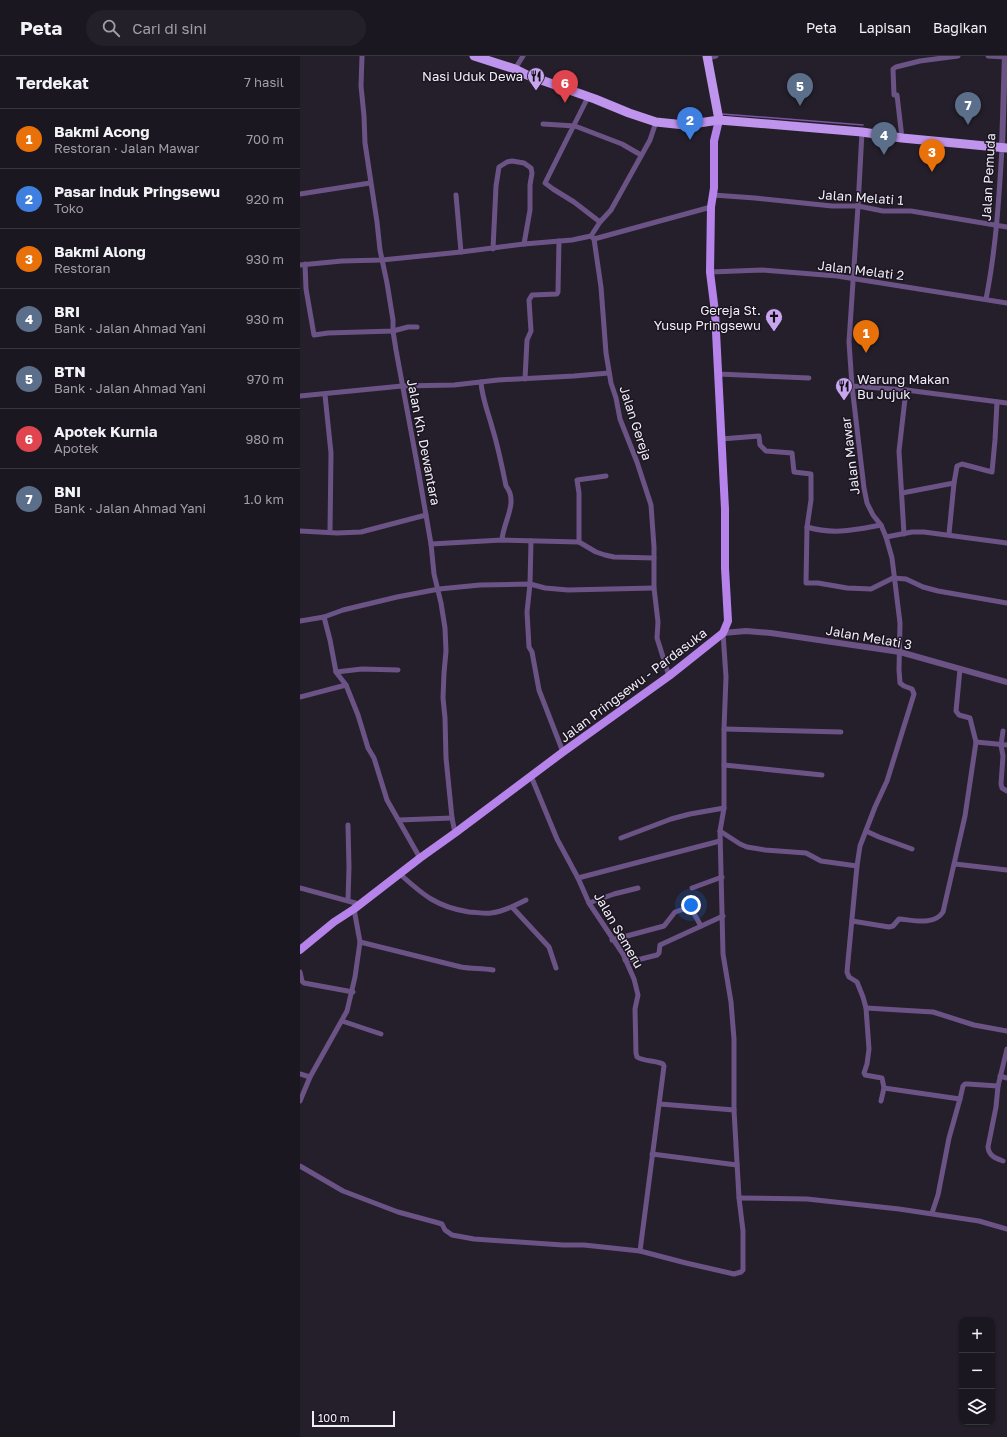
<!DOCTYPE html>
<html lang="id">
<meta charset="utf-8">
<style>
:root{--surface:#1b1720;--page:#242029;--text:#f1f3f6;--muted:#a09fa5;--line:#39363e;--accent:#8c9099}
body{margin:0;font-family:"Golos Text",sans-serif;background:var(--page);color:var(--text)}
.controls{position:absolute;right:12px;bottom:12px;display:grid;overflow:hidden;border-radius:8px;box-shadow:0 1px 3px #0004}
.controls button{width:36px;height:36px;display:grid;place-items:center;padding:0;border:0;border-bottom:1px solid var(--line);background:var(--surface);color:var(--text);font:20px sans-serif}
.scale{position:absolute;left:12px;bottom:10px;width:83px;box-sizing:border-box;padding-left:4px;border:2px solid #f1edf6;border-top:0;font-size:11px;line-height:14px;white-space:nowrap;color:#f1edf6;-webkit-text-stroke:3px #1b1521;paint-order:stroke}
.you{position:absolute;left:391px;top:849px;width:14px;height:14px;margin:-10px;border:3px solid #fff;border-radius:50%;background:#1a73e8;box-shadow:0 0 0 6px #1a73e833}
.badge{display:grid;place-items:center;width:26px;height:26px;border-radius:50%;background:var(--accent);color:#fff;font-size:13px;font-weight:700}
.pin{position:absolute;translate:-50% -33px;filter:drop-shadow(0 1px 2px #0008)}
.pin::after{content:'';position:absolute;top:21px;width:14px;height:12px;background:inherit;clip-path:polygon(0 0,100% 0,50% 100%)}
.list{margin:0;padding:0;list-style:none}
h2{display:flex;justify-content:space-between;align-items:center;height:52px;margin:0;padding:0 16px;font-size:17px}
h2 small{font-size:13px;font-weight:400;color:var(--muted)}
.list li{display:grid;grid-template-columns:26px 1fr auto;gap:12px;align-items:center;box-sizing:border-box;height:60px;padding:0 16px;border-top:1px solid var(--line)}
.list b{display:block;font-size:15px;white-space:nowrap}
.list p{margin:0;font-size:13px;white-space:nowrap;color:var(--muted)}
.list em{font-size:13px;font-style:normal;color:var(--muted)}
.icon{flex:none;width:22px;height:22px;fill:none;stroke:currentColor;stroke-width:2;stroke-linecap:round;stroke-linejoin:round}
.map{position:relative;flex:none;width:707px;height:1381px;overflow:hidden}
header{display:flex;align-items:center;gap:24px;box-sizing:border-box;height:56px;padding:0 20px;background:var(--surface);border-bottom:1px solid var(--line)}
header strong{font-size:19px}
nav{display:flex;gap:22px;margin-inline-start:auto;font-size:14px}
.search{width:280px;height:36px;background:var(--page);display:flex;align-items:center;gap:10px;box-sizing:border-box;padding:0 14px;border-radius:22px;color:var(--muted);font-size:15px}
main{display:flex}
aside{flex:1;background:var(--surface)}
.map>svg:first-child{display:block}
</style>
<header>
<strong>Peta</strong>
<div class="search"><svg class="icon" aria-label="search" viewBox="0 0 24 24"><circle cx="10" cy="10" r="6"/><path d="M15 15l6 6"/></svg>Cari di sini</div>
<nav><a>Peta</a><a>Lapisan</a><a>Bagikan</a></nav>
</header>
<main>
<aside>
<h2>Terdekat<small>7 hasil</small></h2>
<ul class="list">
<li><span class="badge" style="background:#e8710a">1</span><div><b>Bakmi Acong</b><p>Restoran · Jalan Mawar</p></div><em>700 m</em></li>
<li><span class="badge" style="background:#3f7fe0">2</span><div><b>Pasar induk Pringsewu</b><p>Toko</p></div><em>920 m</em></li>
<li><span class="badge" style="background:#e8710a">3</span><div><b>Bakmi Along</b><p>Restoran</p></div><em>930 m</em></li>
<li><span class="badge" style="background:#5c6f8a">4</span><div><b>BRI</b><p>Bank · Jalan Ahmad Yani</p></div><em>930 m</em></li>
<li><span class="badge" style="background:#5c6f8a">5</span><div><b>BTN</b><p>Bank · Jalan Ahmad Yani</p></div><em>970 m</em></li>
<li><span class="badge" style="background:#e0444e">6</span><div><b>Apotek Kurnia</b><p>Apotek</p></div><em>980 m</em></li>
<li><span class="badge" style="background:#5c6f8a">7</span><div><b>BNI</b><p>Bank · Jalan Ahmad Yani</p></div><em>1.0 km</em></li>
</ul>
</aside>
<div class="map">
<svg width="707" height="1381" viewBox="0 0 707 1381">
<rect width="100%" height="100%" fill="#241f2b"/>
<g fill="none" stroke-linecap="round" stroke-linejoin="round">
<path stroke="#7b55a1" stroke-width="1.5" d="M 422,58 L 563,69"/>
<g stroke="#6b5385" stroke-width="5">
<path d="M 62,0 L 61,30 L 64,60 L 65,87 L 77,166 L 80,194 L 87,227 L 93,264 L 93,275 L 96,294 L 118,413 L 131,488 L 134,518 L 141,547 L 145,572 L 146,595 L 144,617 L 143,642 L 145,662 L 146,702 L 152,762 L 155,777"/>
<path d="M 688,0 L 705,1"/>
<path d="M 408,2 L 416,0"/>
<path d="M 215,13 L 223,0"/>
<path d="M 288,41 L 245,127 L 253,133 L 274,146 L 300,166"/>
<path d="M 243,68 L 275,70 L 322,88 L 341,99"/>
<path d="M 562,76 L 558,150 L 549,286 L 552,330 L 564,432 L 567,447 L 573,459 L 581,469 L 586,481 L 592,502 L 600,567 L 599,614 L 600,627 L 604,630 L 612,633 L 614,638 L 587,725 L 575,751 L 560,790 L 557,810 L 548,905 L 547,916 L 549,921 L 557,926 L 563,941 L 566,952 L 569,993 L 567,1008 L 564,1017 L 565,1019 L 582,1022 L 584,1032 L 581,1045"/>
<path d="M 602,82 L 597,39 L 594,39 L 593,13 L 596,11 L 620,5 L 658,0"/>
<path d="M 0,138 L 70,127"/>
<path d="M 156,139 L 161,196"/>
<path d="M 413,139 L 455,142 L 532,150 L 558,150 L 583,155 L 611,155 L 707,171"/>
<path d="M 291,180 L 294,183 L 301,231 L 306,297 L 311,327 L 316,342 L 320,363 L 337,406 L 351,449 L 354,491 L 354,532 L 358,566 L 357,582 L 369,620"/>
<path d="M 291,180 L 300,166 L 311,154 L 350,84 L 356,66"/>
<path d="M 294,183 L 411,151"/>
<path d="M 193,193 L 196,130 L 199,111 L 207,106 L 212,105 L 224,107 L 231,112 L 232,117 L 230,129 L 230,154 L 224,188"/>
<path d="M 5,208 L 6,233 L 14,279 L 28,277 L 93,275 L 108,271 L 117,271"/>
<path d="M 0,209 L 42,205 L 82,204 L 161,196 L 224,188 L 272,184 L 291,180"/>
<path d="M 410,216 L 462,214 L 537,220 L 707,247"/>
<path d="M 686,243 C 696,193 699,142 702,92"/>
<path d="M 418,318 L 509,322"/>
<path d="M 225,323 L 227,284 L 231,275 L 229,244 L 232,239 L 257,238 L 258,236 L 259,185"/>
<path d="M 181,326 C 182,342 188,356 192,371 C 198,390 202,410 206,430 C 219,446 203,466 202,484"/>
<path d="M 552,330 L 606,334 L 707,347"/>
<path d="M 25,339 L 31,397 L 30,476"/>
<path d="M 0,340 L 102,330 L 154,329 L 198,324 L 274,320 L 309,317"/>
<path d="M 421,383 L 459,380 L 460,389 L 466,395 L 492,397 L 494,416 L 511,418 L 511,444 L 507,471 L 506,527 L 518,527 L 547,532 L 571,533 L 593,522 L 606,523 L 623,531 L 638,535 L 707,547"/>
<path d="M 602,437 L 654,427"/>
<path d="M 507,471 C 534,479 554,474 581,469"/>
<path d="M 0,475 L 37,477 L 61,476 L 126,459"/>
<path d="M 604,478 L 599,395 L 606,334"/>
<path d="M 649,478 L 654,427 L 657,410 L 662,408 L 692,416 L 695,384 L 697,346"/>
<path d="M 586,481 L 612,476 L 624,476 L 707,487"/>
<path d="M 231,485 L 230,528 L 227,556 L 229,591 L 232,596 L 239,634 L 263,696"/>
<path d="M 279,486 L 279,437 L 277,424 L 306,420"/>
<path d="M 131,488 L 202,484 L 279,486 L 296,496 L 305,499 L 314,501 L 354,502"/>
<path d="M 24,561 L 30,584 L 36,616 L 46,629 L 58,659 L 68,692 L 74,702 L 87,744 L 120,802"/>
<path d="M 0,565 L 24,561 L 43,554 L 97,541 L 139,533 L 180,529 L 230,528 L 245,532 L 268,534 L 354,532"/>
<path d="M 36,616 L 62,613 L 98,614"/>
<path d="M 0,641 L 46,629"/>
<path d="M 424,673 L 541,676"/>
<path d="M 703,675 L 701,689 L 703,700 L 701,728 L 702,732 L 707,735"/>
<path d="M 676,686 L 707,689"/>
<path d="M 424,709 L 522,719"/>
<path d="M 231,720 L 257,783 L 278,822 L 289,847 L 323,898 L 334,923 L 338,939 L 335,953 L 336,997 L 337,1001 C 345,1006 355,1004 363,1008 L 364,1010 L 340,1195"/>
<path d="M 99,764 L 152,762"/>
<path d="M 420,775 L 440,788 L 447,791 L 465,794 L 506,797 L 521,805 L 557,810"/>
<path d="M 566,775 L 579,781 L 612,793"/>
<path d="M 321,782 L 371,763 L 390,758 L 424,752"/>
<path d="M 655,808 L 707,814"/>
<path d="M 100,818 C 123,839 137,851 169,856 C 176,856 184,858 191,857 C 203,856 216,849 226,844"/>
<path d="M 278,822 L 420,785"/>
<path d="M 0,832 L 59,848"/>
<path d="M 392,832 L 422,821"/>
<path d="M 48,844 L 49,811 L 48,769"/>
<path d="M 289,847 L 314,838 L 338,832"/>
<path d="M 212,851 L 249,891 L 256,912"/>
<path d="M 552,865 L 589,871 L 593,870 L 599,863 C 613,864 634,870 643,856 L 665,760 L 676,686 L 670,662 L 659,659 L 656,655 L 660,613"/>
<path d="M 312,884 L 364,870 L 375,856 L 387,852 L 392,854 L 401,870"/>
<path d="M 60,886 L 161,911 C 172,913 182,912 193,914"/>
<path d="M 325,904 L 341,903 L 357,899 L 359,897 L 360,889 L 423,860"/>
<path d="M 0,916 L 2,925 L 4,927 L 53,936"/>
<path d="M 566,952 L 633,956 L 674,969 L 707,975"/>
<path d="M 42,965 L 81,978"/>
<path d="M 0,1018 L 10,1021"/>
<path d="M 700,1020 L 707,1022"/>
<path d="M 584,1032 L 660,1043"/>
<path d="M 0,1045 L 10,1021 L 47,955 L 55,921 L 60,886 L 54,853"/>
<path d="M 360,1048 L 434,1054"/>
<path d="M 352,1098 L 437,1109"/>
<path d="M 703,1105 C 695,1102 689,1100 688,1091 L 696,1051 L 698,1030 L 707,993"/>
<path d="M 0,1110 L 43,1135 L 98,1156 L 135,1166 L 142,1168 L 145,1174 L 152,1179 L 174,1183 L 263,1189 L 284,1189 L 340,1195 L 386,1207 L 434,1218 L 441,1216 L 443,1214 L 443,1175 L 439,1142 L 434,1054 L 434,983 L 431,946 L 423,898 L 420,775 L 424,752 L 424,673 L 426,621 L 423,577"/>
<path d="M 439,1142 L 507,1143 L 599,1153 L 679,1165 L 707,1173"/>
<path d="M 632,1157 L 638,1139 L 649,1082 L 660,1043 L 663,1030 L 665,1028 L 668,1028 L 698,1030"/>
</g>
<g stroke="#6b5385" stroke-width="6">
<path d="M 702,92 L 705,0"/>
<path d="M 423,577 L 446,575 L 471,577 L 600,596 L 707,626"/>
</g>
<path stroke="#b683eb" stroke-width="8" d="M 0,894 L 34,866 L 54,853 L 120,802 L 155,777 L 263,696 L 369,620 L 423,577 L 428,565 L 425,512 L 425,453 L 415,256 L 410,216 L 411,151 L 414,132 L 414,85 L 419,64"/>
<g stroke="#bf94ed" stroke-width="9">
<path d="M 174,0 L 215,13 L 227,19 L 295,43 L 329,57 L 356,66 L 385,69 L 419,64 L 562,76 L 602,82 L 707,92"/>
<path d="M 407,0 L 419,64"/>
</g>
</g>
<defs>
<g id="restaurant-pin" transform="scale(0.9)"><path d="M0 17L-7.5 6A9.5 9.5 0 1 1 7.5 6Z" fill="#c8a6ef" stroke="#1b1521"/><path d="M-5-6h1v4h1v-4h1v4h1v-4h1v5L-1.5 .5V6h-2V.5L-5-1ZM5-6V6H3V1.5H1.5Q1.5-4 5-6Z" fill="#111"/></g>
<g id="church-pin" transform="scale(0.9)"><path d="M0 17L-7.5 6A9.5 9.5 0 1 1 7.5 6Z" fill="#c8a6ef" stroke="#1b1521"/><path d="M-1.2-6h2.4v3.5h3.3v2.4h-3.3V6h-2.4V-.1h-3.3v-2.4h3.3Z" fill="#111"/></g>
</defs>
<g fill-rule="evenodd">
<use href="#restaurant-pin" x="236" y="20"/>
<use href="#church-pin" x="474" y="261"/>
<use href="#restaurant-pin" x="544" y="330"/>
</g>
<g text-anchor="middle" stroke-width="3" stroke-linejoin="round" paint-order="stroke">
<g font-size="13" fill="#f1edf6" stroke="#1b1521" text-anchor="end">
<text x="223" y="25">Nasi Uduk Dewa</text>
<text x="461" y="259">Gereja St.<tspan x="461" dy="15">Yusup Pringsewu</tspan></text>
<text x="557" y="328" text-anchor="start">Warung Makan<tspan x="557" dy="15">Bu Jujuk</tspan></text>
</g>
<g font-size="13" fill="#f1edf6" stroke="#1b1521">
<text transform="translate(688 121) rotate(-87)" y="5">Jalan Pemuda</text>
<text transform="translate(561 141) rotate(4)" y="5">Jalan Melati 1</text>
<text transform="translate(561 214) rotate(7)" y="5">Jalan Melati 2</text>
<text transform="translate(336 367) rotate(72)" y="5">Jalan Gereja</text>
<text transform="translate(124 386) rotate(79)" y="5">Jalan Kh. Dewantara</text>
<text transform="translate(550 400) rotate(-97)" y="5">Jalan Mawar</text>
<text transform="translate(569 581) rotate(10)" y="5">Jalan Melati 3</text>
<text transform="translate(333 629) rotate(-37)" y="5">Jalan Pringsewu - Pardasuka</text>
<text transform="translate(319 874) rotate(60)" y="5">Jalan Semeru</text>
</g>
</g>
</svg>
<div class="controls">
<button>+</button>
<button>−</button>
<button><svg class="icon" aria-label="layers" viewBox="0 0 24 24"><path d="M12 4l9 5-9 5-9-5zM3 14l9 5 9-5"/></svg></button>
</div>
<div class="scale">100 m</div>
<div class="you"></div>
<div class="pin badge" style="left:566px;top:297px;background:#e8710a">1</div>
<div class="pin badge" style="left:390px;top:84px;background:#3f7fe0">2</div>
<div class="pin badge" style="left:632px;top:116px;background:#e8710a">3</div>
<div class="pin badge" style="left:584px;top:99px;background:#5c6f8a">4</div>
<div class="pin badge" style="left:500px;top:50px;background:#5c6f8a">5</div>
<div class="pin badge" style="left:265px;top:47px;background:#e0444e">6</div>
<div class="pin badge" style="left:668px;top:69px;background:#5c6f8a">7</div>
</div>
</main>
